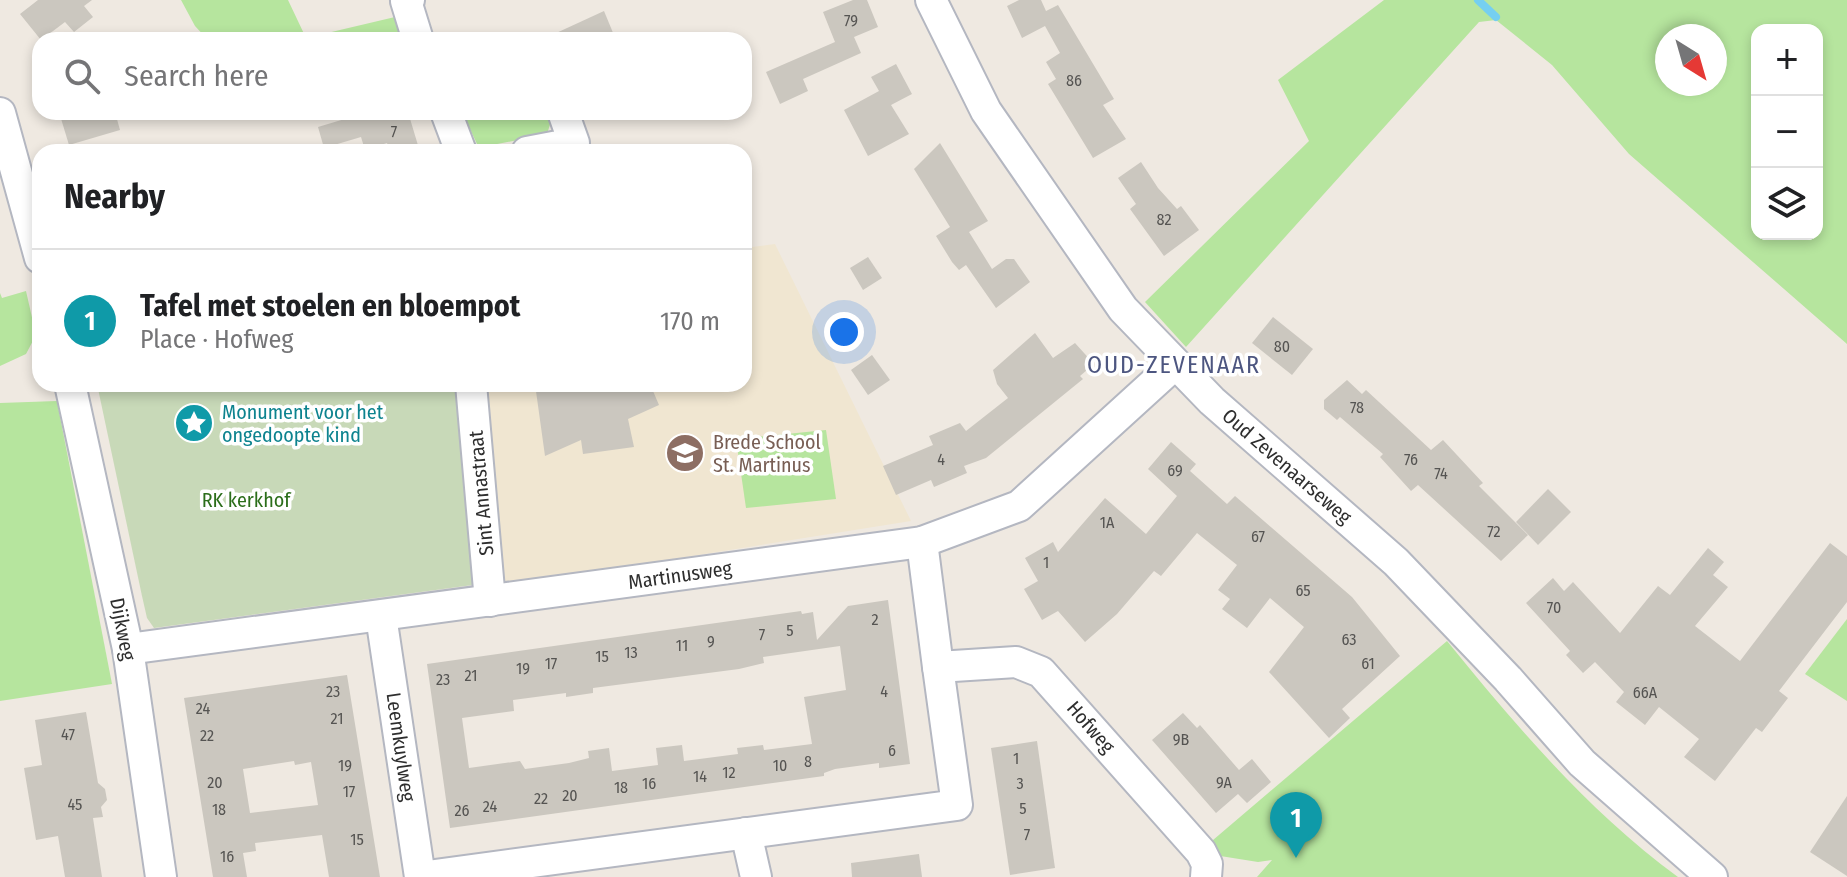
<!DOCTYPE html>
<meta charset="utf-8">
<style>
:root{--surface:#fff;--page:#f6f6f6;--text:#202124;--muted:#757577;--line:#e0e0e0;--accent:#4264fb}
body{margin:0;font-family:"Fira Sans Condensed",sans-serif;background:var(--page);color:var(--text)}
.controls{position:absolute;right:24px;top:24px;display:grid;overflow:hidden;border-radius:16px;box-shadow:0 4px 12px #0003}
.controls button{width:72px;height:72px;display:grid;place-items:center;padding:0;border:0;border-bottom:2px solid var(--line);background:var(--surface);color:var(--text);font:40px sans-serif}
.compass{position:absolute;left:1655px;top:24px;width:72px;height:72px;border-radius:50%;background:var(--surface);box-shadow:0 4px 12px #0003;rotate:143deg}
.you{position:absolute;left:844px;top:332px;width:28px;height:28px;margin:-20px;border:6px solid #fff;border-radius:50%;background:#1a73e8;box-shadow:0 0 0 12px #1a73e833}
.badge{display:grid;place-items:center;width:52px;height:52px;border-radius:50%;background:var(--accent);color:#fff;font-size:26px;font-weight:700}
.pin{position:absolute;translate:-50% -66px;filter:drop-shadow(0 2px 4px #0008)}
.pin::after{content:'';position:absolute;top:42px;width:28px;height:24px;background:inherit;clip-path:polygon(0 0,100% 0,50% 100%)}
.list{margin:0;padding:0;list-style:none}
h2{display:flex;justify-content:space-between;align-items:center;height:104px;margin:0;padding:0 32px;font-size:34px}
h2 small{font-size:26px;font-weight:400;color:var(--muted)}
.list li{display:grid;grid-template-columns:52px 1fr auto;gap:24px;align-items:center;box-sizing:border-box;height:144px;padding:0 32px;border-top:2px solid var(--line)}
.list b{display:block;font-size:30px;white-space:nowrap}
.list p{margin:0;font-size:26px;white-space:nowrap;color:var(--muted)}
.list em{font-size:26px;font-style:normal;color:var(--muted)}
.icon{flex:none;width:44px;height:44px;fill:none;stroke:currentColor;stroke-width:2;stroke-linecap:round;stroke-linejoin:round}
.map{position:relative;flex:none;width:1847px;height:877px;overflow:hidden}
.search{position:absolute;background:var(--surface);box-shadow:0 4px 12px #0003;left:32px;top:32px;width:720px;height:88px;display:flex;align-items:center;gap:20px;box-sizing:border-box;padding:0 28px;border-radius:24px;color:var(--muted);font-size:30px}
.panel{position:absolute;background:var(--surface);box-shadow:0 4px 12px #0003;left:32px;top:144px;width:720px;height:248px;border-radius:24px}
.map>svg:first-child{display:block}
</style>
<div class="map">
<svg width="1847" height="877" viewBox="0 0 1847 877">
<rect width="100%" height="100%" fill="#efe9e1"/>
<path fill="#f0e6d1" d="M 775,244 L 911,521 L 505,586 L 487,384 L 744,384 L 744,248 Z"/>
<g fill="#b6e59e" fill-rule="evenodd">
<path d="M 181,0 L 288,0 L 306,38 L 395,17 L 402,40 L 208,40 L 195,26 Z"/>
<path d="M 1384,0 L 1847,0 L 1847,344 L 1629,154 L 1552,65 L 1496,20 L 1479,22 L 1186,347 L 1145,302 L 1309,141 L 1278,80 ZM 1757,30 L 1817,30 L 1817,234 L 1757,234 ZM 1667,36 L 1715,36 L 1715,84 L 1667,84 Z"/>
<path d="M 462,112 L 554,112 L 548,131 L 543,135 L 487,146 L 477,144 Z"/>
<path d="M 26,291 L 36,335 L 26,354 L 0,366 L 0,293 L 2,298 Z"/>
<path d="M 57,401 L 112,684 L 0,701 L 0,403 Z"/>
<path d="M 826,430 L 836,499 L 746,508 L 736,439 Z"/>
<path d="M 1847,619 L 1847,701 L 1805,674 Z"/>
<path d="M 1447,641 C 1517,727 1588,811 1678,877 L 1257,877 L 1272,860 L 1258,862 L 1214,855 L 1206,846 Z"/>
</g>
<path fill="#c8d9b8" d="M 97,384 L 458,384 L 480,584 L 154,628 L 147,618 L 142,596 Z"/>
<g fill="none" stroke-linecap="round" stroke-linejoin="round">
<path stroke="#75cff0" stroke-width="8" d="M 1478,0 L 1496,17"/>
</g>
<g fill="#cbc7bf" fill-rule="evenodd">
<path d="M 38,0 L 92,0 L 84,6 L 93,17 L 74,32 L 65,22 L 41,40 L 20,14 Z"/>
<path d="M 853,0 L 867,0 L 878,27 L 854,37 L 861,53 L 803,79 L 808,91 L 780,104 L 766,72 L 835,42 L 823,12 Z"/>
<path d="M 1019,0 L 1041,0 L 1046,11 L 1058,5 L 1114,99 L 1103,105 L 1126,139 L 1093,158 L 1048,84 L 1056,79 L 1046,62 L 1060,53 L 1045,26 L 1022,38 L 1007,6 Z"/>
<path d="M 604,11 L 616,40 L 541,40 Z"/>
<path d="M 896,64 L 912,94 L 891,105 L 909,134 L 868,156 L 844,110 L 879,91 L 871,77 Z"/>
<path d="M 59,112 L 115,112 L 120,130 L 69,145 Z"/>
<path d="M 368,112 L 408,112 L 420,152 L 390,152 L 387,143 L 365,150 L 361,137 L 324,148 L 318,127 Z"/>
<path d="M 940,143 L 988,221 L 969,232 L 992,269 L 1006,259 L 1014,259 L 1030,282 L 996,308 L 966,265 L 959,270 L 952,262 L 936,236 L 950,227 L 914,169 Z"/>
<path d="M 1141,162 L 1158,188 L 1177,209 L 1181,206 L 1199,230 L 1164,256 L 1130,209 L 1136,204 L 1118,178 Z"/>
<path d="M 868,257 L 882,278 L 863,290 L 850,268 Z"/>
<path d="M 1273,317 L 1313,349 L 1292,375 L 1252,343 Z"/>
<path d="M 1035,333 L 1053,358 L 1075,343 L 1094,364 L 1080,376 L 1083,379 L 986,458 L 964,466 L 967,473 L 934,487 L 931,480 L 896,495 L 883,466 L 933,445 L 929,436 L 960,423 L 966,431 L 1008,398 L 997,384 L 993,370 Z"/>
<path d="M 872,355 L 890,380 L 868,395 L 851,370 Z"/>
<path d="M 1347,380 L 1362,394 L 1366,390 L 1431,450 L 1443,440 L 1483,483 L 1479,486 L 1528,535 L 1501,561 L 1418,485 L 1411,491 L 1380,457 L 1383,454 L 1340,417 L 1337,420 L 1324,409 L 1324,400 Z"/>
<path d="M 535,384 L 650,384 L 659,405 L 628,419 L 634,447 L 583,454 L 581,440 L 545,456 Z"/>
<path d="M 1171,442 L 1196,464 L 1190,471 L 1227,504 L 1235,496 L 1352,597 L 1400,656 L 1342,709 L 1350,718 L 1329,738 L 1269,672 L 1304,627 L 1270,598 L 1247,628 L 1222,609 L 1230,599 L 1218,590 L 1237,565 L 1197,533 L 1161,576 L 1154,571 L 1117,614 L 1085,642 L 1058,611 L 1042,620 L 1024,589 L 1038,581 L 1025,558 L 1053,542 L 1058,552 L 1105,498 L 1146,534 L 1177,496 L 1148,469 Z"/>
<path d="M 1548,489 L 1571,512 L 1538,545 L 1516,522 Z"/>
<path d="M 1830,543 L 1847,556 L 1847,602 L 1779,691 L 1788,698 L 1762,732 L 1756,728 L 1715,781 L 1684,757 L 1699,739 L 1659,707 L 1645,725 L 1616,702 L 1624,692 L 1595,662 L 1583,673 L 1566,655 L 1570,651 L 1526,603 L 1553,578 L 1564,591 L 1573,582 L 1620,633 L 1658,586 L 1670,595 L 1708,548 L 1724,562 L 1713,575 L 1728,587 L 1695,626 L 1740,661 Z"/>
<path d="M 888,600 L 910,764 L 879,768 L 879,763 L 835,769 L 824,773 L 824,776 L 450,828 L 427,664 L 801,611 L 802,614 L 813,612 L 817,640 L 848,606 ZM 840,646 L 846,690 L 804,697 L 812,744 L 764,750 L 763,745 L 737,748 L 738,754 L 684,761 L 682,745 L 656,748 L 658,765 L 612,771 L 609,748 L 588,751 L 589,758 L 569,763 L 525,769 L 520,761 L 469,768 L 462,718 L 514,711 L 513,700 L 566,693 L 566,697 L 593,693 L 593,688 L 739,669 L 764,663 L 763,657 Z"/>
<path d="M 347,675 L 380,877 L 329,877 L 322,835 L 255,843 L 256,851 L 243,853 L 247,877 L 213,877 L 184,698 ZM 294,761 L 295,765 L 311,762 L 318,805 L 250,813 L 243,769 Z"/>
<path d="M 86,712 L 98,783 L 105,789 L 107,800 L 101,807 L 103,817 L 93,818 L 102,877 L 65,877 L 58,836 L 36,840 L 24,768 L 42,765 L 35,720 Z"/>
<path d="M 1183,713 L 1197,728 L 1200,725 L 1239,770 L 1252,759 L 1271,782 L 1247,803 L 1238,794 L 1216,813 L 1152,740 Z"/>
<path d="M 1037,741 L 1055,868 L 1010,875 L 991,748 Z"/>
<path d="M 1847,796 L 1847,876 L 1810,852 Z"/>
<path d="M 919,854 L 922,877 L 852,877 L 851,863 Z"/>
</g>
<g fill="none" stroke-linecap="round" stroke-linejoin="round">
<g stroke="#b4b7c1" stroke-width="34">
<g id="minor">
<path d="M 409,0 L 406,1 L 418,40"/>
<path d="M 931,0 L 986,111 L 1123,309 L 1212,401 L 1396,562 L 1508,679 L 1582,763 L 1712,877"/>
<path d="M 446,112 L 461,152"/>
<path d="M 0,113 L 40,258"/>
<path d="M 527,152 L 574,143 L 563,112"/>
<path d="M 70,384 L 128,649 L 161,877"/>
<path d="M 471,384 L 490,601"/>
<path d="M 922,542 L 938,667 L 1016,662 L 1041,672 L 1201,852 L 1207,864 L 1206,877"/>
<path d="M 381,616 L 420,877"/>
<path d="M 128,649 L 922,542 L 1019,506 L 1174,365"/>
<path d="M 746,833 L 756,877"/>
<path d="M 420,877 L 957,805 L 938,667"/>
</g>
</g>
<use href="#minor" stroke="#fff" stroke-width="30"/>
</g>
<defs>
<g id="sight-disc" transform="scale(2)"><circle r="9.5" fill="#0f9aa8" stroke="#fff"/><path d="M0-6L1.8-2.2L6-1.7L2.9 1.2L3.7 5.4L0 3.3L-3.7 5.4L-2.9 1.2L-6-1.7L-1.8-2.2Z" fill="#fff"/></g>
<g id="school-disc" transform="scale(2)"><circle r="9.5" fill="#8d6e63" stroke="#fff"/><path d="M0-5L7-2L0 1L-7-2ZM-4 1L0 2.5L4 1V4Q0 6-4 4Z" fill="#fff"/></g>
</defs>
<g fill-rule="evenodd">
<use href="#sight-disc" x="194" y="423"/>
<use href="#school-disc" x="685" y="453"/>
</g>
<g text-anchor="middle" stroke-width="7" stroke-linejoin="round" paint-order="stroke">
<g font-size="16" fill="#555452">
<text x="851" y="26">79</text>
<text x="1074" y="86">86</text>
<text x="394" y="137">7</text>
<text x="1164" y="225">82</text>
<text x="1282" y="352">80</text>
<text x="1357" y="413">78</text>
<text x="941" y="465">4</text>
<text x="1411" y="465">76</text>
<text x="1175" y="476">69</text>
<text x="1441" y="479">74</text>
<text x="1107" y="528">1A</text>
<text x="1494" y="537">72</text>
<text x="1258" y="542">67</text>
<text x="1046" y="568">1</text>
<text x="1303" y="596">65</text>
<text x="1554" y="613">70</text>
<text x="875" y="625">2</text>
<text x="790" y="636">5</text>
<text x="762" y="640">7</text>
<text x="1349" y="645">63</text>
<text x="711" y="647">9</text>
<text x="682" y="651">11</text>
<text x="631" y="658">13</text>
<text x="602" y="662">15</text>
<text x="551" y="669">17</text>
<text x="1368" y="669">61</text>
<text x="523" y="674">19</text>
<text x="471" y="681">21</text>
<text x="443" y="685">23</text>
<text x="333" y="697">23</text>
<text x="884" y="697">4</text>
<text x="1645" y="698">66A</text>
<text x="203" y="714">24</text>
<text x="337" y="724">21</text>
<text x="68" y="740">47</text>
<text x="207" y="741">22</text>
<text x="1181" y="745">9B</text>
<text x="892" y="756">6</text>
<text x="1016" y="764">1</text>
<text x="808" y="767">8</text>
<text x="345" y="771">19</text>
<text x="780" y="771">10</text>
<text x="729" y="778">12</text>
<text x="700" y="782">14</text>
<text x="215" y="788">20</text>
<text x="1224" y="788">9A</text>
<text x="649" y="789">16</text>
<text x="1020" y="789">3</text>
<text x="621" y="793">18</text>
<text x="349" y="797">17</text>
<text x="570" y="801">20</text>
<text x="541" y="804">22</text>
<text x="75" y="810">45</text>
<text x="490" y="812">24</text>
<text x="1023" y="814">5</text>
<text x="219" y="815">18</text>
<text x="462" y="816">26</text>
<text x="1027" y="840">7</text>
<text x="357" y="845">15</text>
<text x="227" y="862">16</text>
</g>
<g font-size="20" fill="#0d838f" stroke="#fff" text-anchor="start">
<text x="222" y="419">Monument voor het<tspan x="222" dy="23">ongedoopte kind</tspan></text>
</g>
<g font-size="20" fill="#785e54" stroke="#fff" text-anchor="start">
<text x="713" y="449">Brede School<tspan x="713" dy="23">St. Martinus</tspan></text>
</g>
<g font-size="20" fill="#2e2e2e" stroke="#fff">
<text transform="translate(1287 466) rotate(41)" y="7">Oud Zevenaarseweg</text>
<text transform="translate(481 493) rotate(-95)" y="7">Sint Annastraat</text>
<text transform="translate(680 575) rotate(-8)" y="7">Martinusweg</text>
<text transform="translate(123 629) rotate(79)" y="7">Dijkweg</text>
<text transform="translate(1091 727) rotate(49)" y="7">Hofweg</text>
<text transform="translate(401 747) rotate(82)" y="7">Leemkuylweg</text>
</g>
<g font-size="20" fill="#2c6e1b" stroke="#fff">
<text x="246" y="507">RK kerkhof</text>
</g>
<g font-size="24" letter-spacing="2" fill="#4d5680" stroke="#fff">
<text x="1174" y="373">OUD-ZEVENAAR</text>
</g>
</g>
</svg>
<div class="controls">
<button>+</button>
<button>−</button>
<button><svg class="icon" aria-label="layers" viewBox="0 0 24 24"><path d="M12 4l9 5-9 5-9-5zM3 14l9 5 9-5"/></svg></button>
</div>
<svg class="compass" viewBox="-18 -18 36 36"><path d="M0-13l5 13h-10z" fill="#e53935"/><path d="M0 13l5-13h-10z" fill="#757577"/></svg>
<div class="you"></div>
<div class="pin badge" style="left:1296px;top:858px;background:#0f9aa8">1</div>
<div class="search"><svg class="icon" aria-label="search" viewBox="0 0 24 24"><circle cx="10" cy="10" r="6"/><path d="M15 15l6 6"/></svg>Search here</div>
<section class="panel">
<h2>Nearby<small></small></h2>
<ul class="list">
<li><span class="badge" style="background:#0f9aa8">1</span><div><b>Tafel met stoelen en bloempot</b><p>Place · Hofweg</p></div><em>170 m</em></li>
</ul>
</section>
</div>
